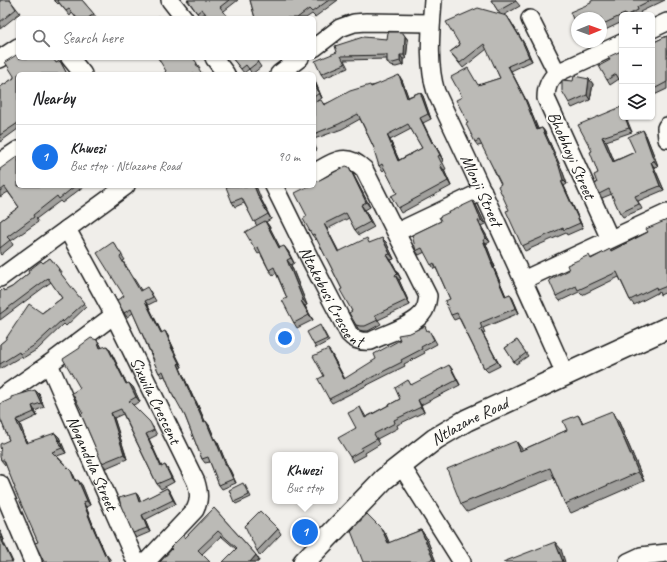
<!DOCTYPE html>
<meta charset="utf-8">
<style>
:root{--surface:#fff;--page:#f2f2f2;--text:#202124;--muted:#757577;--line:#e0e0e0;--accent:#1a73e8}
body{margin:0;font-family:Caveat,sans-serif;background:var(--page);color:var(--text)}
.controls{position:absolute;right:12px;top:12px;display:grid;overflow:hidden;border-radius:6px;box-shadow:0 1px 3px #0004}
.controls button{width:36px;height:36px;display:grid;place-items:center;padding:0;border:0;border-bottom:1px solid var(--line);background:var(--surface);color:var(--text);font:20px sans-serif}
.compass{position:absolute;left:571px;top:12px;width:36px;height:36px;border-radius:50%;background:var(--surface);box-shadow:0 1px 3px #0004;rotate:89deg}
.you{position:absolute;left:285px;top:338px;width:14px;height:14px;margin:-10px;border:3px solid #fff;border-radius:50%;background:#1a73e8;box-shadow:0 0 0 6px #1a73e833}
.badge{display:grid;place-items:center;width:26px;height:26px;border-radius:50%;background:var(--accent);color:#fff;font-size:13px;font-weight:700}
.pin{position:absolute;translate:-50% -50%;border:2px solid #fff;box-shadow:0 1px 4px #0006}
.popup{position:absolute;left:272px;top:452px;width:66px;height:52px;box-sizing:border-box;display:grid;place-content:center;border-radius:6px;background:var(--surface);filter:drop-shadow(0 1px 3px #0005);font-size:13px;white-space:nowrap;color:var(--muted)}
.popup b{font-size:15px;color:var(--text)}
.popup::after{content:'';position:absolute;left:50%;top:100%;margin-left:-8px;border:8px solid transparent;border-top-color:var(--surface)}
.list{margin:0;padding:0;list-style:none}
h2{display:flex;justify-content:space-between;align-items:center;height:52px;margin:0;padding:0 16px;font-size:17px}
h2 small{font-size:13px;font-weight:400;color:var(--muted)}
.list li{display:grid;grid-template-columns:26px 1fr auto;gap:12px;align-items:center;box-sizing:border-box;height:64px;padding:0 16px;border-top:1px solid var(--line)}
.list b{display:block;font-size:15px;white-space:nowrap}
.list p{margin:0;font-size:13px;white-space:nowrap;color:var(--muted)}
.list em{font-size:13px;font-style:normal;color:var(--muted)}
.icon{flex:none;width:22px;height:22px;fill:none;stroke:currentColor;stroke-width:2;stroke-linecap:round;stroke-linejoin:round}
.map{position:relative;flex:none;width:667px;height:562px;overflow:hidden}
.search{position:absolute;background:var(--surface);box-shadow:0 1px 3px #0004;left:16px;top:16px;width:300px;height:44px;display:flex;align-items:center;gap:10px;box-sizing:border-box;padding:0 14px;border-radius:6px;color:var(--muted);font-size:15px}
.panel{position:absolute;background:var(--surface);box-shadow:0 1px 3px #0004;left:16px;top:72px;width:300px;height:116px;border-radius:6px}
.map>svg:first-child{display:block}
</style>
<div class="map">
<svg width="667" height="562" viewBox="0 0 667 562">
<rect width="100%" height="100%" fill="#f0eeea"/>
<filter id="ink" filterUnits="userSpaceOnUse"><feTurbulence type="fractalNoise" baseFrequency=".025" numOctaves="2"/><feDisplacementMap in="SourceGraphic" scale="8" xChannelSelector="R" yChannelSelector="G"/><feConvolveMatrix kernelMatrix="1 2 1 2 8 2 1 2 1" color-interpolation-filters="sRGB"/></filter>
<g filter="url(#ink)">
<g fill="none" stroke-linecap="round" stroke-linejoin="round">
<g stroke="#1c1c1c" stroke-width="20">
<g id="minor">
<path d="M 170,0 L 184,18"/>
<path id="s1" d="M 433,0 C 431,29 427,64 436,92 C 480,185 523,279 565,374"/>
<path d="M 530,19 L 557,73"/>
<path d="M 652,29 L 667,22"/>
<path d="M 314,48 L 340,28 L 354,23 L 366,22 L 431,23"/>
<path d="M 70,58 L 83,74"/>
<path d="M 214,58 L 226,74"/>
<path d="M 0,59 L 18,47"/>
<path d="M 279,74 L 300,58"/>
<path d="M 667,126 L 666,128 L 667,139"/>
<path d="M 0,162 L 18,150"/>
<path id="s2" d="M 274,186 L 312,263 L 349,334 C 355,341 362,342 371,341 C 385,334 416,325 424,311 C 427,306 427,302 428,296 L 364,169 C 345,151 333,162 314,173"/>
<path id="s3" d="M 67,229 L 114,315 L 196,482 C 199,492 200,500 195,510 L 146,562"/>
<path d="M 397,232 L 483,191"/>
<path d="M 610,239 L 546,98 C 546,87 549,80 557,73 L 622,43"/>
<path d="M 0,278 L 126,186"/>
<path d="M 523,280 L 667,213"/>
<path id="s4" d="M 49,364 L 136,562"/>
<path d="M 0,398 L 49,364 L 114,315"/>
<path d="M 401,465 L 462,562"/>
<path d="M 0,484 L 33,562"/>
<path d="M 628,562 L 641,556 L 667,553"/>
</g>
</g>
<g stroke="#1c1c1c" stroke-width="24">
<g id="tertiary">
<path id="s5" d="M 304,562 L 384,479 L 435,439 L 467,420 L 667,328"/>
</g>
</g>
<use href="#minor" stroke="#fdfcf7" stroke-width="17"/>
<use href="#tertiary" stroke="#fdfcf7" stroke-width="21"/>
</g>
<g fill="#a1a09d" stroke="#1c1c1c" fill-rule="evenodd">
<path d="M 0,0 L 10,0 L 20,13 L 0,29 Z"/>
<path d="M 54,0 L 82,0 L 97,18 L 76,18 L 72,13 L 70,16 L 59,3 L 58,4 Z"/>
<path d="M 187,0 L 238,0 L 224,11 L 205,13 L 200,17 Z"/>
<path d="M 250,0 L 338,0 L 315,17 L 312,14 L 306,18 L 255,18 Z"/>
<path d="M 491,0 L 515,0 L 520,6 L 504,15 L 510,20 L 525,45 L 532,61 L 511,71 L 527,102 L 538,129 L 542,128 L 545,132 L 562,170 L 567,184 L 564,186 L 583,228 L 567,235 L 566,233 L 525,251 L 522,246 L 501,184 L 482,145 L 478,146 L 475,142 L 468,123 L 462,97 L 479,85 L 500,78 L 487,49 L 463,68 L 450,52 L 500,14 Z"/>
<path d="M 594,0 L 665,0 L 640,12 L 642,15 L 622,15 L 622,22 L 601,32 L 601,18 L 591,3 Z"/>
<path d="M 402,32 L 408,40 L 406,59 L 403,59 L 403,65 L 396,67 L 390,66 L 387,62 L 387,59 L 344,60 L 348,68 L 324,78 L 321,74 L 337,52 L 387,39 Z"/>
<path d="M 667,36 L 667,89 L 652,96 L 652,43 Z"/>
<path d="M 622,52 L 622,84 L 619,79 L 610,85 L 607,80 L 610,60 Z"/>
<path d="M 18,58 L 56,63 L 60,61 L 67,74 L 18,74 L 18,129 L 0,142 L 0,87 L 14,78 Z"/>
<path d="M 193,58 L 200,68 L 199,68 L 166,71 Z"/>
<path d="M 232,58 L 255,58 L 261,67 L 252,74 L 249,69 L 244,73 Z"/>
<path d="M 314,79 L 322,98 L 317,101 L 325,104 L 371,86 L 402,80 L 408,97 L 420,92 L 423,96 L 431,119 L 423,123 L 432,142 L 436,146 L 443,160 L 442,161 L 446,169 L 444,170 L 451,186 L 401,213 L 398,208 L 397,193 L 385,169 L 383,171 L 379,166 L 375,150 L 360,119 L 342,129 L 314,139 ZM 411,129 L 422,148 L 399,160 L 390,140 Z"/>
<path d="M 589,79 L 593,84 L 590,100 L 572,108 L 569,103 L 573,81 Z"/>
<path d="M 621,107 L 622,109 L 622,117 L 632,132 L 606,141 L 614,161 L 635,152 L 646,135 L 658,166 L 654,167 L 664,190 L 638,201 L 642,209 L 623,217 L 620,213 L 612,194 L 602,198 L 599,194 L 597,183 L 598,173 L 592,151 Z"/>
<path d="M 314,144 L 317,150 L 314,151 Z"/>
<path d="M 0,169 L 18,186 L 84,186 L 62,203 L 60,201 L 36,219 L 38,222 L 11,241 L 13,245 L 1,255 L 0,254 L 0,221 L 19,207 L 8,192 L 0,197 Z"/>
<path d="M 352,172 L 370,207 L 365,210 L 374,227 L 359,235 L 355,230 L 349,218 L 327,229 L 339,252 L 370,243 L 386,242 L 394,259 L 391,260 L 401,279 L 399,280 L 410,305 L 378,320 L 381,324 L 368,331 L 363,331 L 359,330 L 356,325 L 352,311 L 342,289 L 317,239 L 316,240 L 312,235 L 307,216 Z"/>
<path d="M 229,186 L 262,201 L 271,219 L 266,222 L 269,226 L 280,248 L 288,251 L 294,263 L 291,265 L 307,305 L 305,306 L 313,320 L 297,328 L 294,323 L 287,298 L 276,273 L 273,275 L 269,270 L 260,253 L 258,254 L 255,249 L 257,226 L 244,203 L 235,207 L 232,202 Z"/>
<path d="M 476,205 L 485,224 L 481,226 L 490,242 L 486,244 L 495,267 L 494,268 L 506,296 L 510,294 L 513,299 L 519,313 L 483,328 L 485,333 L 483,334 L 500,366 L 488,372 L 484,368 L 459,318 L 454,320 L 451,315 L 450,299 L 436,268 L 434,269 L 425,252 L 419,255 L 416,251 Z"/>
<path d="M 667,220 L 667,292 L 660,295 L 659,292 L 634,305 L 630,300 L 619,277 L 582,295 L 579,292 L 560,301 L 556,296 L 592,259 L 611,251 L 648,232 Z"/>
<path d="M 113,242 L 125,260 L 123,261 L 141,290 L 150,291 L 156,301 L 148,305 L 162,333 L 165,331 L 168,336 L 174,349 L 173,349 L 182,367 L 180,368 L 193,397 L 196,401 L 205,421 L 209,425 L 215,439 L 218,443 L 227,466 L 230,470 L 236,483 L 222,489 L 219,485 L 210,462 L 205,463 L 202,459 L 185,416 L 178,402 L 174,398 L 165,376 L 162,377 L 159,373 L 133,313 L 127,317 L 124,313 L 124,296 Z"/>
<path d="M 50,258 L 62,273 L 61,274 L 86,307 L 66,326 L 64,324 L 38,349 L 23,358 L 22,356 L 0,369 L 0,344 L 62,298 L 51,282 L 0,320 L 0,292 L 4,291 L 12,287 L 29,273 Z"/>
<path d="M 322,328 L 329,341 L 316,348 L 314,345 Z"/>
<path d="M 428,331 L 432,335 L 437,344 L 424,351 L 425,353 L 404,364 L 405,366 L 332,403 L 329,399 L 324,376 L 331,353 L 345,379 Z"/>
<path d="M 97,340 L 100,344 L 102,348 L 110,350 L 127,384 L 133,387 L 140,402 L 133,405 L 153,427 L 157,435 L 149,439 L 162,467 L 165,465 L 168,470 L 174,482 L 161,489 L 157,484 L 123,414 L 114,418 L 127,459 L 106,468 L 102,463 L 83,413 L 80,388 Z"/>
<path d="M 517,340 L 528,356 L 516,364 L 505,348 Z"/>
<path d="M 452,369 L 460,385 L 421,405 L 424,412 L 397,425 L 398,428 L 377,439 L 380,444 L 365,453 L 366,455 L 353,462 L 350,457 L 360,407 L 366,417 L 400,399 L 408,380 L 411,385 Z"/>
<path d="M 39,394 L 44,407 L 35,411 L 37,416 L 20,424 L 27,443 L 59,437 L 66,453 L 57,456 L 71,471 L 74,476 L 76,481 L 82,485 L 90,505 L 86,507 L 97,535 L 106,555 L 110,559 L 38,542 L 6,465 L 5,465 L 1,460 L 1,450 L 9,440 L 0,418 Z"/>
<path d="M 618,420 L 644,481 L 571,513 L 565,504 L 554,478 L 467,512 L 461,504 L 516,441 L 522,450 L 583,423 Z"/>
<path d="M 245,485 L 251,497 L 236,504 L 234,502 Z"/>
<path d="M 167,488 L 170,492 L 176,504 L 145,520 L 150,532 L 136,538 L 133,533 L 136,493 L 139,497 L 140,502 Z"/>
<path d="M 214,508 L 256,555 L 259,560 L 258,562 L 223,562 L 236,549 L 221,536 L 202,554 L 172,550 L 170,548 L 185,538 Z"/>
<path d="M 381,528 L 386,535 L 389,543 L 421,530 L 426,537 L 436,562 L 363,562 Z"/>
<path d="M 278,529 L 281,534 L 260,556 L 257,551 Z"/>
<path d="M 0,530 L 4,540 L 3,541 L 0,562 Z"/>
</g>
<g fill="#83827f" stroke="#1c1c1c">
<path d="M 507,16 L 525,45 L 532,61 L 529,57 Z"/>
<path d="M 405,36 L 408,40 L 406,59 L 404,55 Z"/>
<path d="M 400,55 L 403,59 L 403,65 L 400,61 Z"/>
<path d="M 508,66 L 511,71 L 527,102 L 540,134 L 537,130 Z"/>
<path d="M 399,75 L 402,80 L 410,102 L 407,98 Z"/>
<path d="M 314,79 L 322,98 L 319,93 L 314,82 Z"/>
<path d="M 589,79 L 593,84 L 590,100 L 587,95 Z"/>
<path d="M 420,92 L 423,96 L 431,119 L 428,114 Z"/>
<path d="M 625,117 L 626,117 L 632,132 L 629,128 Z"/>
<path d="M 420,118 L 423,123 L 435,147 L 432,143 Z"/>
<path d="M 542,128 L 545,132 L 562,170 L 567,184 L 563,180 Z"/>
<path d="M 643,130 L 646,135 L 658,166 L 654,161 Z"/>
<path d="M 387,135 L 390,140 L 401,165 L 398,161 Z"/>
<path d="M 602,137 L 606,141 L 616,166 L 613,162 Z"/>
<path d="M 433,142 L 436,146 L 443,160 L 440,155 Z"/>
<path d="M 651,162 L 654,167 L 664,190 L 660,186 Z"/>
<path d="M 440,165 L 444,170 L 451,186 L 448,181 Z"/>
<path d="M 349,167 L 352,172 L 370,207 L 366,202 Z"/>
<path d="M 561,181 L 564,186 L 583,228 L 580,223 Z"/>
<path d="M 254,186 L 256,186 L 262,201 L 271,219 L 268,214 L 258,196 Z"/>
<path d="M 473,201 L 476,205 L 485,224 L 481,220 Z"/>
<path d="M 361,205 L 365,210 L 374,227 L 370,222 Z"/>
<path d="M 265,221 L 269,226 L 283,253 L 279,248 Z"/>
<path d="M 478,221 L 481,226 L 490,242 L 486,238 Z"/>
<path d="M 324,224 L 327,229 L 341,257 L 338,252 Z"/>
<path d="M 382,238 L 386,242 L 394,259 L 390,254 Z"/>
<path d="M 483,240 L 486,244 L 495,267 L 492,263 Z"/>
<path d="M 284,246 L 288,251 L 294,263 L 291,258 Z"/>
<path d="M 387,255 L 391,260 L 401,279 L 398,274 Z"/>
<path d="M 287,260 L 291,265 L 307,305 L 303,300 Z"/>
<path d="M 491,263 L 494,268 L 508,301 L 505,296 Z"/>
<path d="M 395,275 L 399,280 L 410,305 L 407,300 Z"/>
<path d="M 510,294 L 513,299 L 519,313 L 516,308 Z"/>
<path d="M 145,301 L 148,305 L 164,338 L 161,333 Z"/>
<path d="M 301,301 L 305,306 L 313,320 L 309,315 Z"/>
<path d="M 480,329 L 483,334 L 500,366 L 497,361 Z"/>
<path d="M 165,331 L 168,336 L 174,349 L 171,345 Z"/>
<path d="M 97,340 L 100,344 L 104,353 L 100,348 Z"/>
<path d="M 170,345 L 173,349 L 182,367 L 179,363 Z"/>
<path d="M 107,346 L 110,350 L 129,389 L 126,384 Z"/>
<path d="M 328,349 L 331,353 L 347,384 L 344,379 Z"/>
<path d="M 178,364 L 180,368 L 195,402 L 192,398 Z"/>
<path d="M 449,365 L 452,369 L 460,385 L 457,380 Z"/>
<path d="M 129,383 L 133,387 L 140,402 L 136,397 Z"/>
<path d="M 35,390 L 39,394 L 44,407 L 41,403 Z"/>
<path d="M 193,397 L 196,401 L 207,426 L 204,422 Z"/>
<path d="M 418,400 L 421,405 L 424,412 L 421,407 Z"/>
<path d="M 32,406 L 35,411 L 37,416 L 34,412 Z"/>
<path d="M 612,411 L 618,420 L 644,481 L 638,472 Z"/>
<path d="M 111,413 L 114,418 L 127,459 L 124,454 Z"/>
<path d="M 578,415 L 584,424 L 582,423 Z"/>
<path d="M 16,420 L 20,424 L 29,448 L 26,443 Z"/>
<path d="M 206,421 L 209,425 L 217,444 L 214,440 Z"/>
<path d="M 55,433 L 59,437 L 66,453 L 62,448 Z"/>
<path d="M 146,434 L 149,439 L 164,472 L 161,467 Z"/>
<path d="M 215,439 L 218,443 L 229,470 L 226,466 Z"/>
<path d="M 516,441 L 523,450 L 520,451 Z"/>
<path d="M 165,465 L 168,470 L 174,482 L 171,478 Z"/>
<path d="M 227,466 L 230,470 L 236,483 L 233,479 Z"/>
<path d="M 71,471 L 74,476 L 78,486 L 75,481 Z"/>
<path d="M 78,480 L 82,485 L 90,505 L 87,501 Z"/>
<path d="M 167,488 L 170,492 L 176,504 L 173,500 Z"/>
<path d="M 136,493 L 139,497 L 142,507 L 139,502 Z"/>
<path d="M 83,502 L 86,507 L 97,535 L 108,560 L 105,555 L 94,530 Z"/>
<path d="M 142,515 L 145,520 L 150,532 L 147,528 Z"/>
<path d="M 381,528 L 386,535 L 393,551 L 388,543 Z"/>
<path d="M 0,530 L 4,540 L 1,536 L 0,534 Z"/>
<path d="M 421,530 L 426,537 L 436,562 L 435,562 L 433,559 Z"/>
<path d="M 0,537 L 3,541 L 13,562 L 12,562 Z"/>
<path d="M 555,542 L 561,549 L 565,562 L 563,562 Z"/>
<path d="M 106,554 L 110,559 L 111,562 L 109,562 Z"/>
<path d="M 256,555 L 259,560 L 258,562 L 250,562 Z"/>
</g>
<g fill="#bbbab6" stroke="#1c1c1c" fill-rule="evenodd">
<path d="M 0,0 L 10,0 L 16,9 L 0,22 Z"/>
<path d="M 57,0 L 82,0 L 94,14 L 88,18 L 77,18 L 69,9 L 66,11 Z"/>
<path d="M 188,0 L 229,0 L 220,7 L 229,18 L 209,18 L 202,9 L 197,13 Z"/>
<path d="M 250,0 L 329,0 L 312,12 L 309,9 L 297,18 L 255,18 Z"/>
<path d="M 491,0 L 515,0 L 516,1 L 498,11 Z"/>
<path d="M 594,0 L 651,0 L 637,7 L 638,10 L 628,15 L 625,15 L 625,14 L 622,15 L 601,25 L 601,18 L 577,18 L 577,28 L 570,12 L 591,3 L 591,1 Z"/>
<path d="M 478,8 L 507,16 L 522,41 L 529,57 L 508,66 L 524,97 L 537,130 L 542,128 L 559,166 L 563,180 L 561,181 L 580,223 L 564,230 L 563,228 L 522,246 L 506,211 L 509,210 L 498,186 L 501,184 L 479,140 L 475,142 L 466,124 L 468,123 L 456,100 L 462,97 L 451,77 L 468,68 L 478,85 L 500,78 L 484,44 L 460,63 L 450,52 L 460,45 L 446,22 Z"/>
<path d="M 159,16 L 161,18 L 156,18 Z"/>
<path d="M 388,32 L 402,32 L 405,36 L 404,55 L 400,55 L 400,61 L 393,63 L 387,62 L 387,55 L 341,56 L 345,64 L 321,74 L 315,61 L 337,52 L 335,46 L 363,37 L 387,39 Z"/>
<path d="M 667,36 L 667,82 L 652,90 L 652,43 Z"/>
<path d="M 621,51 L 622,52 L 622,79 L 620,81 L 616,74 L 607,80 L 599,66 L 610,60 L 608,57 Z"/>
<path d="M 18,54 L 18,58 L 53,58 L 56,63 L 60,61 L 67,74 L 18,74 L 18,123 L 0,135 L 0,87 L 14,78 L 14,76 L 5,62 Z"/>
<path d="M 158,58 L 193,58 L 197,63 L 196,64 L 202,74 L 165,74 L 164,73 L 166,71 Z"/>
<path d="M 232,58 L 255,58 L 258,62 L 249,69 L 246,65 L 241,69 Z"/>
<path d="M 310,72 L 310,74 L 304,74 Z"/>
<path d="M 399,75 L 407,98 L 420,92 L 428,114 L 420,118 L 432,143 L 433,142 L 440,155 L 438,156 L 442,164 L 440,165 L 448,181 L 398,208 L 391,196 L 397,193 L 382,164 L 379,166 L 374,150 L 375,150 L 358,114 L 339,124 L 314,134 L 314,102 L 321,100 L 324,105 L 350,91 L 370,85 L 371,87 ZM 408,124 L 422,148 L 398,161 L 387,135 Z"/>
<path d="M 574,76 L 589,79 L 587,95 L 569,103 L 562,91 L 562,80 L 573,81 Z"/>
<path d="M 314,82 L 319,93 L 314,97 Z"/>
<path d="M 621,107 L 622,110 L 622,117 L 625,117 L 629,128 L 602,137 L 613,162 L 635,152 L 628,137 L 643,130 L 654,161 L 651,162 L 660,186 L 635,196 L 639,204 L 620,213 L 609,189 L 599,194 L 595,184 L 597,183 L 594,175 L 598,173 L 590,152 L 592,151 L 578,125 Z"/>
<path d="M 18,156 L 18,186 L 75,186 L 59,199 L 57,196 L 33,215 L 34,217 L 7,237 L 10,240 L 0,248 L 0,221 L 19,207 L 5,187 L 0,191 L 0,169 Z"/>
<path d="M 346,166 L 349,167 L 366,202 L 361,205 L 370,222 L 355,230 L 346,213 L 324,224 L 338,252 L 367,238 L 369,243 L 382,238 L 390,254 L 387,255 L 398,274 L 395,275 L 407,300 L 375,315 L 378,320 L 365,326 L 360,326 L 356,325 L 349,313 L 352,311 L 340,290 L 342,289 L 330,265 L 314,234 L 312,235 L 303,219 L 307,216 L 295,193 L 309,186 L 314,186 L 314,183 Z"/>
<path d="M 229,186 L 254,186 L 258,196 L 268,214 L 254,222 L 242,198 L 232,202 L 226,187 Z"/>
<path d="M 473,201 L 481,220 L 478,221 L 486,238 L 483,240 L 492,263 L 491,263 L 505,296 L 510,294 L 516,308 L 480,323 L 482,328 L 480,329 L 497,361 L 484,368 L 457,313 L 451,315 L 445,301 L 450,299 L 434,263 L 431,265 L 422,248 L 416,251 L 412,235 L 441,221 L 439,217 Z"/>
<path d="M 667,220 L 667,286 L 657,290 L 656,287 L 630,300 L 617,272 L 578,290 L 576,286 L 556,296 L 549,280 L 569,270 L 567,265 L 589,255 L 591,259 L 610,249 L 611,251 L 648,232 L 646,229 Z"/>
<path d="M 265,221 L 279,248 L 284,246 L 291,258 L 287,260 L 303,300 L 301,301 L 309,315 L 294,323 L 282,300 L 287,298 L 274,267 L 269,270 L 258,247 L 255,249 L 245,232 Z"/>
<path d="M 113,242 L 122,255 L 120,257 L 140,291 L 147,287 L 153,297 L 145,301 L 161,333 L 165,331 L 171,345 L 170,345 L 179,363 L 178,364 L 192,398 L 193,397 L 204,422 L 206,421 L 214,440 L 215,439 L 226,466 L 227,466 L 233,479 L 219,485 L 208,457 L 202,459 L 185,416 L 175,398 L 174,398 L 163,371 L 159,373 L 153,360 L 154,360 L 131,309 L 124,313 L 117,300 L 124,296 L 97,253 Z"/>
<path d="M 50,258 L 59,269 L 58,270 L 84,303 L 63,322 L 62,320 L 35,345 L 20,354 L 19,352 L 0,364 L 0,344 L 5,340 L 29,304 L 42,313 L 62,298 L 48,278 L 0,314 L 0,292 L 3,289 L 4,291 L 12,287 L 29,273 L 28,271 L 41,261 L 43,263 Z"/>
<path d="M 320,325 L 327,339 L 314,345 L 307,332 Z"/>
<path d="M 425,326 L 427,331 L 429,330 L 434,340 L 421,347 L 422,349 L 401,360 L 402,362 L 329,399 L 318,379 L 324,376 L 313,356 L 328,349 L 344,379 L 376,359 L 374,354 L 400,340 L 398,335 L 410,333 Z"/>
<path d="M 91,338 L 97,340 L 100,348 L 107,346 L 126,384 L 129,383 L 136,397 L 129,401 L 150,422 L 154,430 L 146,434 L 161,467 L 165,465 L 171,478 L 157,484 L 121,409 L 111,413 L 124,454 L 102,463 L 81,414 L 83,413 L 72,393 L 80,388 L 63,359 L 80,348 L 80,346 Z"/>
<path d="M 517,340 L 526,353 L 514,362 L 505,348 Z"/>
<path d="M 449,365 L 457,380 L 418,400 L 421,407 L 394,420 L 395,423 L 374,434 L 377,439 L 361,448 L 362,450 L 350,457 L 338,438 L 356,428 L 348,413 L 360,407 L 365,418 L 400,399 L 395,388 L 408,380 L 411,385 Z"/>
<path d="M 35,390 L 41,403 L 32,406 L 34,412 L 16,420 L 26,443 L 55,433 L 62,448 L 52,452 L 71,471 L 75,481 L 78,480 L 87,501 L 83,502 L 94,530 L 105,555 L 106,554 L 109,562 L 44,562 L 35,543 L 38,542 L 14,488 L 15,488 L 4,460 L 1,460 L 0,457 L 0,451 L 1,450 L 0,447 L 0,444 L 9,440 L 0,418 L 0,404 L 11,399 L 11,397 Z"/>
<path d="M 612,411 L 638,472 L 565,504 L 550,468 L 461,504 L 447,469 L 516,441 L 520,451 L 567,430 L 563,421 L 578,415 L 582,423 Z"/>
<path d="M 243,483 L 249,495 L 234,502 L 229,490 Z"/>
<path d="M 167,488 L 173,500 L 142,515 L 147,528 L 133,533 L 121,506 L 119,498 L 136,493 L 139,502 Z"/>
<path d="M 214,508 L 256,555 L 250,562 L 223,562 L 237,548 L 218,531 L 198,550 L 210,562 L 160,562 L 172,549 L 170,548 L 183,535 L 185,538 Z"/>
<path d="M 260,511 L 278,529 L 257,551 L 245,526 Z"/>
<path d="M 367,514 L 381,528 L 388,543 L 421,530 L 433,559 L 425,562 L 363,562 L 351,531 Z"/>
<path d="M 0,537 L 12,562 L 0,562 Z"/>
<path d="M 555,542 L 563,562 L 503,562 Z"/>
</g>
</g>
<g text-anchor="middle" stroke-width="4" stroke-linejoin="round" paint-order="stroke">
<g font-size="17" fill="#1c1c1c" stroke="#fdfcf7">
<text transform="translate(572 155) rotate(66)" y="6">Bhobhoyi Street</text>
<text dy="6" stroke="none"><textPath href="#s1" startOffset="201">Mlonji Street</textPath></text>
<text dy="6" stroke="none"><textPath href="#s2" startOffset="125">Ntakobusi Crescent</textPath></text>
<text dy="6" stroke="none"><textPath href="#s3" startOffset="193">Sixwila Crescent</textPath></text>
<text dy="6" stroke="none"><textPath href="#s5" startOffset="219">Ntlazane Road</textPath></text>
<text dy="6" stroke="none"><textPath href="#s4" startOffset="108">Noqandula Street</textPath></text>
</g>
</g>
</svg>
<div class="controls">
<button>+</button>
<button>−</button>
<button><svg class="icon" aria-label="layers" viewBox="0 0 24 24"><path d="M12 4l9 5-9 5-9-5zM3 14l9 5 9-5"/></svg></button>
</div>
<svg class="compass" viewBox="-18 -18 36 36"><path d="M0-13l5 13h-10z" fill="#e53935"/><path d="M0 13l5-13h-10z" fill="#757577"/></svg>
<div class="you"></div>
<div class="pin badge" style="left:305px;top:532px">1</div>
<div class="popup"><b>Khwezi</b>Bus stop</div>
<div class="search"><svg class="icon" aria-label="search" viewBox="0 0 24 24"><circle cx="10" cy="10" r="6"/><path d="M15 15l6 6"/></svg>Search here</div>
<section class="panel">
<h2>Nearby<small></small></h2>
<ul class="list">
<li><span class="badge">1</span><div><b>Khwezi</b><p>Bus stop · Ntlazane Road</p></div><em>90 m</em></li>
</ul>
</section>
</div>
